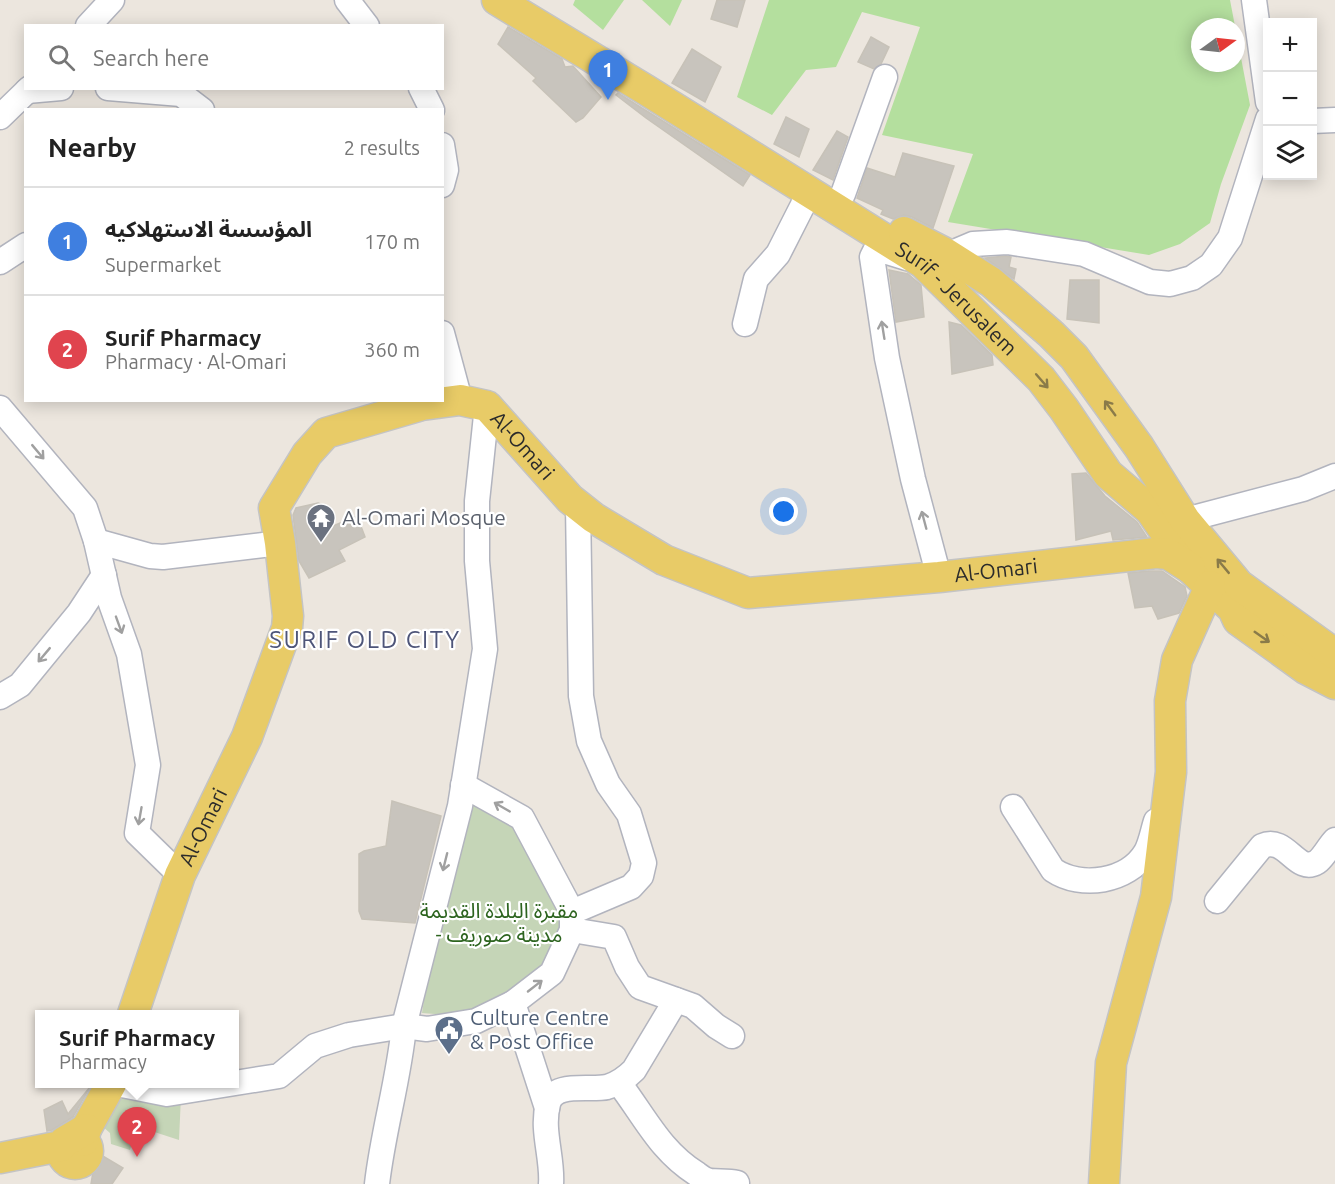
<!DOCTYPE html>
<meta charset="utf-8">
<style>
:root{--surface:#fff;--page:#f6f6f6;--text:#222;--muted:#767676;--line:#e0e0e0;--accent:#d93025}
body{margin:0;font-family:Ubuntu,"Noto Sans Arabic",sans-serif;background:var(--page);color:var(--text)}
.controls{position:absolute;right:18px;top:18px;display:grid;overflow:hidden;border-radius:0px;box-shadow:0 3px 15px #0003}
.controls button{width:54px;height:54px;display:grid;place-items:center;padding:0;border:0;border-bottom:2px solid var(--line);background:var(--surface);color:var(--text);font:30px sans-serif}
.compass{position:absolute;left:1191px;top:18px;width:54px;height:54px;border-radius:50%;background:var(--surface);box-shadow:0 3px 15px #0003;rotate:75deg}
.you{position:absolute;left:784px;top:512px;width:21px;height:21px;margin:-15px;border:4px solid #fff;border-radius:50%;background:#1a73e8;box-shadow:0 0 0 9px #1a73e833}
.badge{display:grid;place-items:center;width:39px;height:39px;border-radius:50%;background:var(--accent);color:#fff;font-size:20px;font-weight:700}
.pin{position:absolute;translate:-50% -50px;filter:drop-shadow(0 2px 3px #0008)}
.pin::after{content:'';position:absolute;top:32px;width:21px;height:18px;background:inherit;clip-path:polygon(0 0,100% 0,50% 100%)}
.popup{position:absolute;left:35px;top:1010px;width:204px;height:78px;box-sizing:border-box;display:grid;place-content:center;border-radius:0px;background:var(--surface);filter:drop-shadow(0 2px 4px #0005);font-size:20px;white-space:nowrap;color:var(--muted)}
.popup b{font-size:22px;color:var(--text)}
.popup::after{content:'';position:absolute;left:50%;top:100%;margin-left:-12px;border:12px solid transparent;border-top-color:var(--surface)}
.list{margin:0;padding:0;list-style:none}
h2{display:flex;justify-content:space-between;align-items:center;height:78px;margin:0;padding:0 24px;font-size:26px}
h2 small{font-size:20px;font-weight:400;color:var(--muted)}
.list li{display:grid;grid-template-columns:39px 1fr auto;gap:18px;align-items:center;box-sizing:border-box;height:108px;padding:0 24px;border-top:2px solid var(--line)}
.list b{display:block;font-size:22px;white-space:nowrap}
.list p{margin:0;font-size:20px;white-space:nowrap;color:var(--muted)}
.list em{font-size:20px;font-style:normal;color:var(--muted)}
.icon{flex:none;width:33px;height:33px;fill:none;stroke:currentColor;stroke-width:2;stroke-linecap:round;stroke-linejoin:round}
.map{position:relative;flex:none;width:1335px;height:1184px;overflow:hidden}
.search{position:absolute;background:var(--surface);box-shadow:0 3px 15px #0003;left:24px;top:24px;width:420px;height:66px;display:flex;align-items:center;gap:15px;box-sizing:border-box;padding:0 21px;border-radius:0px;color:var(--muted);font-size:22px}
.panel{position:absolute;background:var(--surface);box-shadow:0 3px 15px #0003;left:24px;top:108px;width:420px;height:294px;border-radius:0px}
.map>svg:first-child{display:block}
</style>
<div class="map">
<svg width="1335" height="1184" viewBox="0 0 1335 1184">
<rect width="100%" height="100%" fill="#ece6de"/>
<g fill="#b4df9e" fill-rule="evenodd">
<path d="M 575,0 L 624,0 L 603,30 L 573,5 Z"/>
<path d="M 642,0 L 682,0 L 670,26 Z"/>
<path d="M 769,0 L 1230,0 L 1250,105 L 1221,184 L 1210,223 L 1180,244 L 1149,255 L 948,222 L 973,154 L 882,135 L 920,27 L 862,12 L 836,67 L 806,70 L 772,115 L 737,97 ZM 1200,27 L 1236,27 L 1236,63 L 1200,63 Z"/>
</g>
<g fill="#c5d5b7">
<path d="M 457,788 L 517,821 L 568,921 L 548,970 L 472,1017 L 422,1013 Z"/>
<path d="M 181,1096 L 179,1140 L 136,1126 L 130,1150 L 111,1144 L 110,1133 L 102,1126 L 120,1097 Z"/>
</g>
<g fill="#c8c4bd" stroke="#c7c2b8" stroke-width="1.5">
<path d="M 717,0 L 745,0 L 737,27 L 711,19 Z"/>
<path d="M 508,27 L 562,59 L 565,67 L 573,66 L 601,97 L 583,118 L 576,122 L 533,81 L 536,78 L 498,44 Z"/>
<path d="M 871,37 L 889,47 L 881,64 L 874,69 L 858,62 Z"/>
<path d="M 692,49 L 721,67 L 705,102 L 672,83 Z"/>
<path d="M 618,93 L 637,105 L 750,175 L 743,186 L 646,118 L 616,95 Z"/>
<path d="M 786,117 L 809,129 L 799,157 L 774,144 Z"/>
<path d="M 837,131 L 848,137 L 833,180 L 813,170 Z"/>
<path d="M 903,153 L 954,166 L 933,228 L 912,217 L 904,215 L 893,219 L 881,214 L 883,210 L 857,198 L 867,168 L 895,177 Z"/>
<path d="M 1006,256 L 1011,257 L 1009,267 L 1016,269 L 1014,279 L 985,258 Z"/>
<path d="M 889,270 L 908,274 L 921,285 L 924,317 L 896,322 Z"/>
<path d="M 1070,280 L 1099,280 L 1099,323 L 1067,319 Z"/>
<path d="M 949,322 L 961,325 L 992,355 L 993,365 L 952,374 Z"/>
<path d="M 1086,473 L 1105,496 L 1137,522 L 1147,537 L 1113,540 L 1111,531 L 1076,540 L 1072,474 Z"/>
<path d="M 318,503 L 323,505 L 333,526 L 357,516 L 365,537 L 339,550 L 345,561 L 309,578 L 299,561 L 293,515 L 296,508 Z"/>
<path d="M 1149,571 L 1162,571 L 1185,587 L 1187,596 L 1179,613 L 1158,619 L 1152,606 L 1135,608 L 1128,573 Z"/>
<path d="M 392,801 L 441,816 L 415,923 L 362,919 L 359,911 L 359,854 L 364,851 L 386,846 Z"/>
<path d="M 90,1087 L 73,1117 L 52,1130 L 47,1131 L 44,1110 L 62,1101 L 68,1114 Z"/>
<path d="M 101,1155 L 123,1168 L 112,1184 L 91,1184 L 93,1172 Z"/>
</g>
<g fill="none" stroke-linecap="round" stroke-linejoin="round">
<g stroke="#b2b4be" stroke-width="27">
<g id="minor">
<path d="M 347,0 L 367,26"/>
<path d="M 1254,0 L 1268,102"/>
<path d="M 88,26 L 112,0"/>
<path d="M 108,88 L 181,94 L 202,110"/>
<path d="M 421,88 L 432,110"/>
<path d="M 27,91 L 61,88"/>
<path d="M 0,117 L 30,88"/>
<path d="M 1312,121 L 1335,120"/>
<path d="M 442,145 L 446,170 L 442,185"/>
<path d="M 843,194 L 885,77"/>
<path d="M 947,255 L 973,244 L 1007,242 L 1084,254 L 1150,282 L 1170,284 L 1192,278 L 1211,265 L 1230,238 L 1268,119"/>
<path d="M 907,258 L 881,250 L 875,251 L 872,257 L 887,358 L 913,479 L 939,577"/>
<path d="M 0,262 L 26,245"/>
<path d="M 745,324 L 756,279 L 778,254 L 809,193"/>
<path d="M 442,333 L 460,400"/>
<path d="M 0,408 L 85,508 L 96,541 L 109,598 L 129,654 L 148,765 L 137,833 L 180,875"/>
<path d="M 1185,520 L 1303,489 L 1335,476"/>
<path d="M 96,541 L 150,556 L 163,557 L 280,543"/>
<path d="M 0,697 L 20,685 L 79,613 L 104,575"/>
<path d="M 1013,807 L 1053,870 C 1081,889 1128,882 1146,852 C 1151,843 1153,830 1156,821"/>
<path d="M 1217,901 L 1262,846 C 1287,835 1296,875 1317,862 C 1324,857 1329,846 1335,840"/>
<path d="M 572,912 L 631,887 L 641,876 L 644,863 L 629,814 L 608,784 L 589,741 L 581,696 L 578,506"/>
<path d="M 572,930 L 614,937 L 627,967 L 640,987 L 693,1006 L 716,1026 L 732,1036"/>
<path d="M 513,1003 L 547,1108"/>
<path d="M 619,1083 C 645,1117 660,1151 697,1174 C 701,1177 705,1180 710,1181 C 719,1182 728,1181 737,1183"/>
<path d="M 117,1084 L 167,1094 L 279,1076 L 315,1046 L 349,1035 L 404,1026 L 427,1029 L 476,1021 L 513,1003 L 552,973 L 572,930 L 572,912 L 522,818 L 463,785"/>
<path d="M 377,1184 C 383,1131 399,1079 404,1026 L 460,806 L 485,649 L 477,561 L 477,501 L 487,406"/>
<path d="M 551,1184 C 553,1158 541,1130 548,1104 C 553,1081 590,1091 607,1087 C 618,1084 626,1078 634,1070 L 676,1000"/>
</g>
</g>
<g stroke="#c4c4c4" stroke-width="33">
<g id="major">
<path id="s1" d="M 497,0 L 646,90 L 923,263 L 1041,379 L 1064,409 L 1108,474 L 1150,510 L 1190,568 L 1233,609 L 1238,620 L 1306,669 L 1335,684"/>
<path d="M 904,232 L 945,253 L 991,282 L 1051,334 L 1074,357 L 1139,447 L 1185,520 L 1239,585 L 1335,654"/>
<path id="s2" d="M 133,1014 L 180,875 L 247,737 L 287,628 L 288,616 L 280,543 L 274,508 L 307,454 L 326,433 L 422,405 L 460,400 L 487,406 L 570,499 L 594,518 L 664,560 L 748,593 L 939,577 L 1156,553 L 1168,554 L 1190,568"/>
<circle cx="75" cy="1151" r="13"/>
<path d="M 83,1141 L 86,1129 L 111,1084"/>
<path d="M 0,1158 L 61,1146 L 64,1142 L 86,1129"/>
<path d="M 1104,1184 L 1111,1063 L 1156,897 L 1171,772 L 1170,701 L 1177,660 L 1210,586"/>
</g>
</g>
<use href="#minor" stroke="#fff" stroke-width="24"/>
<use href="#major" stroke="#e8cb67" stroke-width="30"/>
</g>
<defs><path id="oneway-shaft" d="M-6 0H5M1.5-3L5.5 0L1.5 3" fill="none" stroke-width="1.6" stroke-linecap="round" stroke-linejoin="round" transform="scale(1.5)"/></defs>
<g stroke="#a0a0a0">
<use href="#oneway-shaft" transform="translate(883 330) rotate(-99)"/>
<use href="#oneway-shaft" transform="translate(38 452) rotate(50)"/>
<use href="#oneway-shaft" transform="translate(924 520) rotate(-105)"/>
<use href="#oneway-shaft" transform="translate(119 625) rotate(70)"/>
<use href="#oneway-shaft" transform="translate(44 655) rotate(130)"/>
<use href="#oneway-shaft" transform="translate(502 807) rotate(-150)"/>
<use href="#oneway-shaft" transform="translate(140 816) rotate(100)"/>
<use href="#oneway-shaft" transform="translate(445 862) rotate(104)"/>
<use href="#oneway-shaft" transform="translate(535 986) rotate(-38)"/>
</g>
<g stroke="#8a7b49">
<use href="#oneway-shaft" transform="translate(1042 381) rotate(49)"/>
<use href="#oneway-shaft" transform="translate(1110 408) rotate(-126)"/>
<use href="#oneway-shaft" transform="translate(1223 566) rotate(-130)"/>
<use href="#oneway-shaft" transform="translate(1262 637) rotate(35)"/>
</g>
<defs>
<g id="temple-pin" transform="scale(1.5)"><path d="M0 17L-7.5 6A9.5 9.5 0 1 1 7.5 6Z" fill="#6b7280" stroke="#fff"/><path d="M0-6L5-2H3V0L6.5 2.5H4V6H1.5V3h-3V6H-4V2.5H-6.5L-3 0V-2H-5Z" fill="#fff"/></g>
<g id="civic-pin" transform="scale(1.5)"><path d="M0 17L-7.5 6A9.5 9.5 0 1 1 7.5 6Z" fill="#5c6f8a" stroke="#fff"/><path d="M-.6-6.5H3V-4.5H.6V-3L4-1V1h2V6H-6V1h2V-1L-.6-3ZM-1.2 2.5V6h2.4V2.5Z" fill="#fff"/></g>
</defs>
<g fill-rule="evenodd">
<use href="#temple-pin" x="321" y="518"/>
<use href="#civic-pin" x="449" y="1030"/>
</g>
<g text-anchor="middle" stroke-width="4.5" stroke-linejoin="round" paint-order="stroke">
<g font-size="21" fill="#2b2b2b" stroke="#fff">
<text dy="7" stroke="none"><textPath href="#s1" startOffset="549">Surif - Jerusalem</textPath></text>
<text dy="7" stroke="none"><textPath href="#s2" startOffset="848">Al-Omari</textPath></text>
<text dy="7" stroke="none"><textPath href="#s2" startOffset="1371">Al-Omari</textPath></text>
<text dy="7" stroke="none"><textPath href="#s2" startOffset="200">Al-Omari</textPath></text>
</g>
<g font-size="21" fill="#5b616d" stroke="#fff" text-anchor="start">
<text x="342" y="525">Al-Omari Mosque</text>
</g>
<g font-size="21" fill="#2d641f" stroke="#fff">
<text x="499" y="918">مقبرة البلدة القديمة<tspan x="499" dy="24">- مدينة صوريف</tspan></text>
</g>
<g font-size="21" fill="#4e5e75" stroke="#fff" text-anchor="start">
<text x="470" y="1025">Culture Centre<tspan x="470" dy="24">&amp; Post Office</tspan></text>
</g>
<g font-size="24" letter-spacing="1.5" fill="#4e5579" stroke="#fff">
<text x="365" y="648">SURIF OLD CITY</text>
</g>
</g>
</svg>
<div class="controls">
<button>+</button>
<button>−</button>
<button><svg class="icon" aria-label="layers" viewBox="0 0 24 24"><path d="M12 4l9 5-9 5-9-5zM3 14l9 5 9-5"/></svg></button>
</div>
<svg class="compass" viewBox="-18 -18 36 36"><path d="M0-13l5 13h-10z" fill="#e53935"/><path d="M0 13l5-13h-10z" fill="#767676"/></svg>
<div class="you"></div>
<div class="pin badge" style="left:608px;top:100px;background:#3f7fe0">1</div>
<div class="pin badge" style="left:137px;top:1157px;background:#e0444e">2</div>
<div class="popup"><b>Surif Pharmacy</b>Pharmacy</div>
<div class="search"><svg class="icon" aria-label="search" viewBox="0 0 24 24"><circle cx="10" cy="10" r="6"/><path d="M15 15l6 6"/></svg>Search here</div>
<section class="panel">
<h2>Nearby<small>2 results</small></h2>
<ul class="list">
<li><span class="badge" style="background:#3f7fe0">1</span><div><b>المؤسسة الاستهلاكيه</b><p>Supermarket</p></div><em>170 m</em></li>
<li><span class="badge" style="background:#e0444e">2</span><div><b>Surif Pharmacy</b><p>Pharmacy · Al-Omari</p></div><em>360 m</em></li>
</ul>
</section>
</div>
